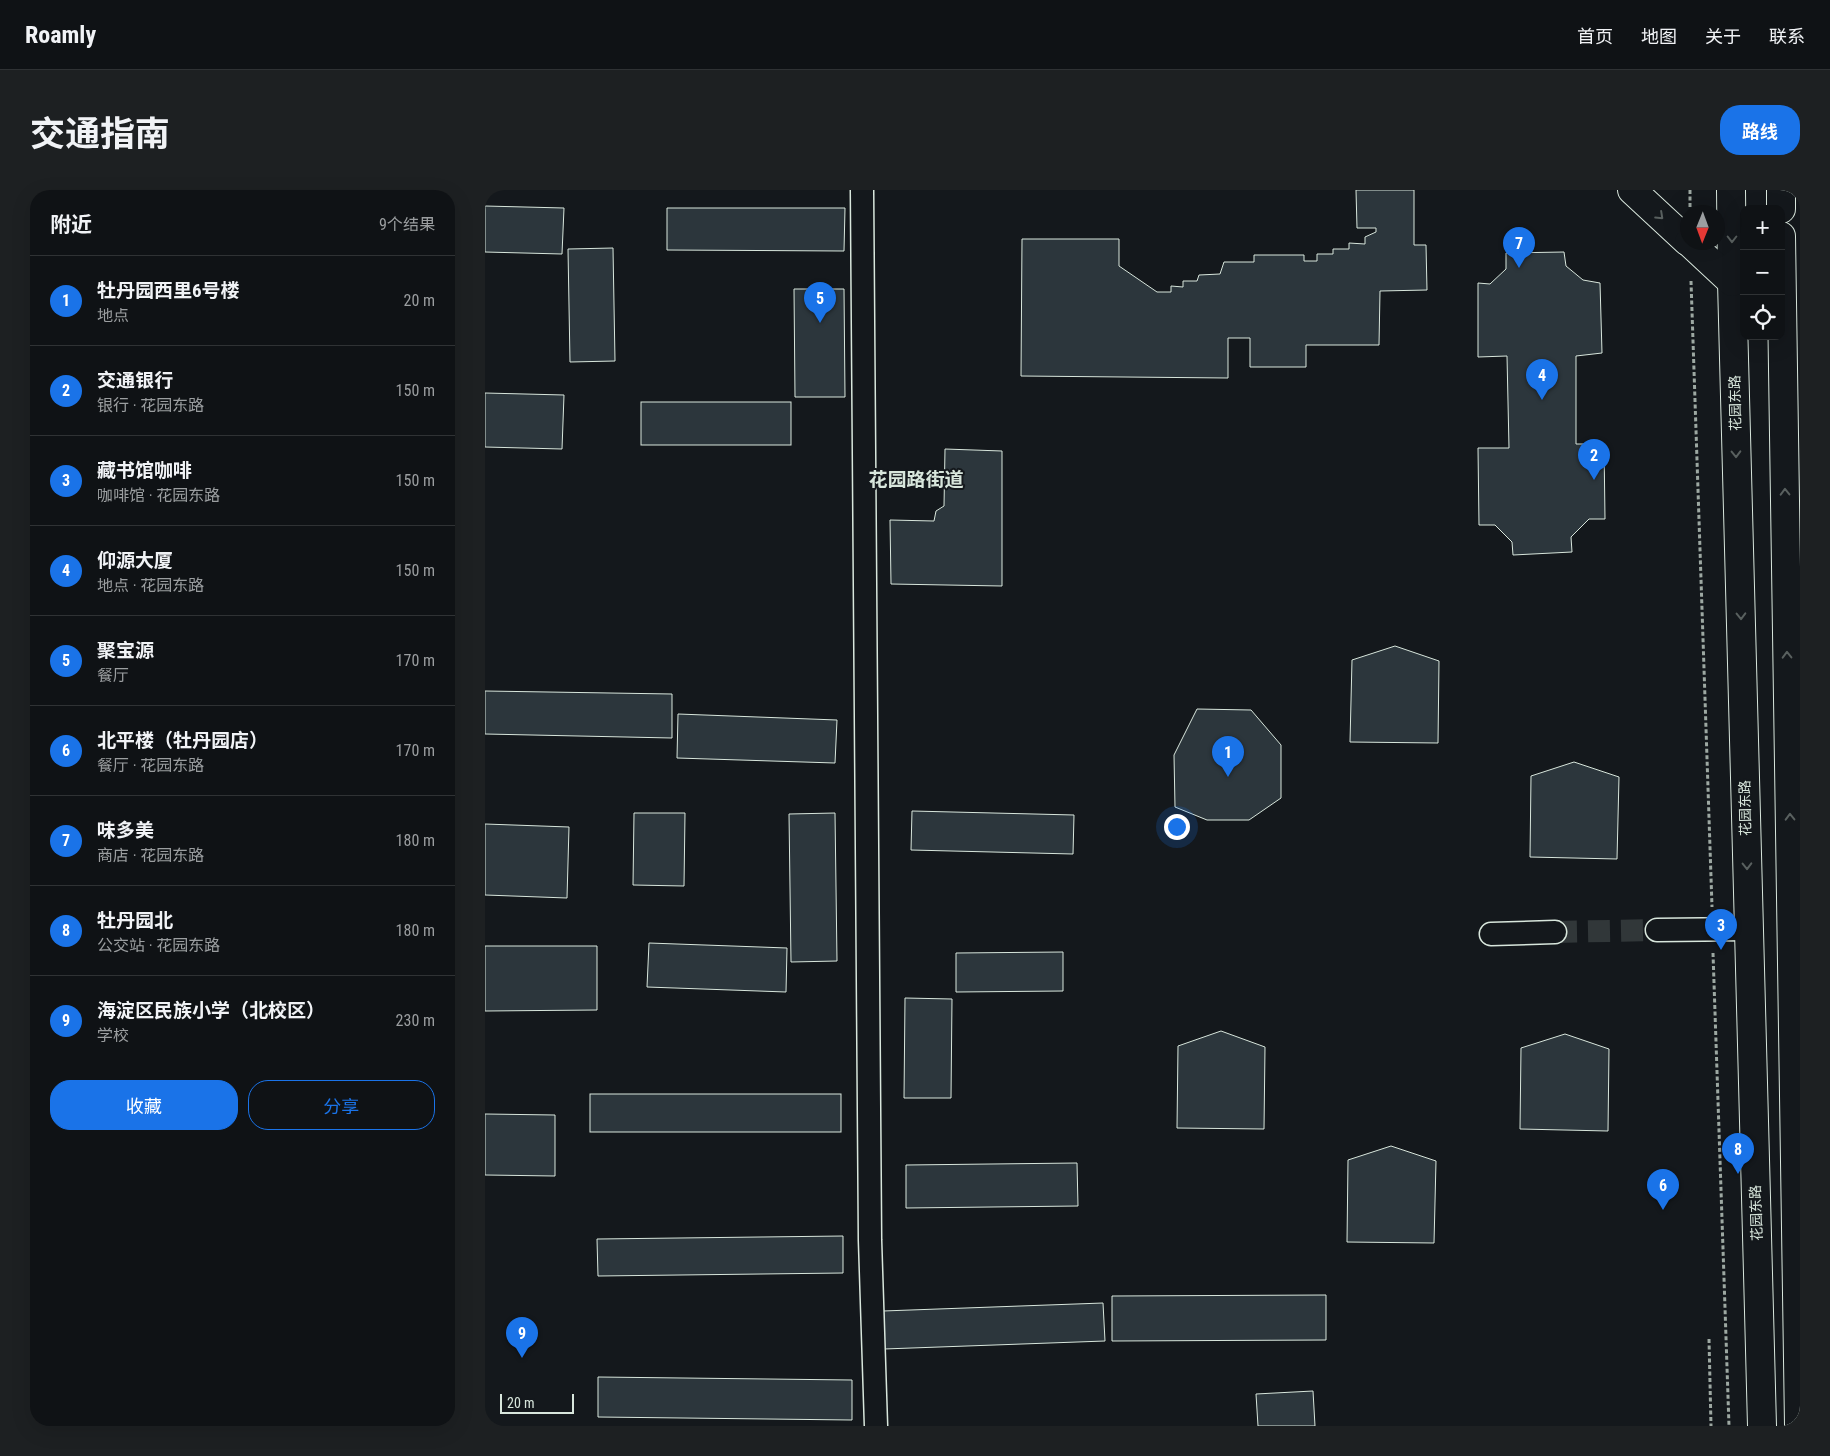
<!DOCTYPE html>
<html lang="zh">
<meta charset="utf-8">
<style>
:root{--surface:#0f1215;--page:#1d2022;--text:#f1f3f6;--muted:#9b9ea0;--line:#2f3234;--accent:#1a73e8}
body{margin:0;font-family:"Roboto Condensed","Noto Sans SC",sans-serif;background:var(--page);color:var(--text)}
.controls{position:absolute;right:15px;top:15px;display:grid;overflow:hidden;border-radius:10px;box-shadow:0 5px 20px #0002}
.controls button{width:45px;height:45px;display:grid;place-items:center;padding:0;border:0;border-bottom:1px solid var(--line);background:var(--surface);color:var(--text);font:25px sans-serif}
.compass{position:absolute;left:1195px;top:15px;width:45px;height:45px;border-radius:50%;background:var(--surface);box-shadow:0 5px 20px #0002;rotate:181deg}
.scale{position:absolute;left:15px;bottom:12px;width:74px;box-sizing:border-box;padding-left:5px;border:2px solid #d8e6dc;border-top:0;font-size:14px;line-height:18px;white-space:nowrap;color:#d8e6dc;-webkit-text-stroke:4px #14181c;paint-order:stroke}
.you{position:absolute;left:691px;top:636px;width:18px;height:18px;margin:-12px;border:4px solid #fff;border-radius:50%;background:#1a73e8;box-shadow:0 0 0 8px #1a73e833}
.badge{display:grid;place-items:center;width:32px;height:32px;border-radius:50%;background:var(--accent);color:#fff;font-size:16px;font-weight:700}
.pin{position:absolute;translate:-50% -41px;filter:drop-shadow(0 1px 2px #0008)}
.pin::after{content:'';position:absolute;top:26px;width:18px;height:15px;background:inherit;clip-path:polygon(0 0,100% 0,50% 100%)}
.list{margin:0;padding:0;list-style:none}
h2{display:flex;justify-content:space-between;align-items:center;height:65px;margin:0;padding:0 20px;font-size:21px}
h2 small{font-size:16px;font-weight:400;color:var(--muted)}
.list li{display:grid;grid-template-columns:32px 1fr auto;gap:15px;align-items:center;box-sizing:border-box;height:90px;padding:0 20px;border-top:1px solid var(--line)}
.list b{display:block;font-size:19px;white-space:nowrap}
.list p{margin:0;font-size:16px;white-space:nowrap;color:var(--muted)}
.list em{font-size:16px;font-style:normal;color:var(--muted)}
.actions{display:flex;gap:10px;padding:15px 20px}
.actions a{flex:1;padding:11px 0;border:1px solid var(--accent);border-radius:20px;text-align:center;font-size:18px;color:var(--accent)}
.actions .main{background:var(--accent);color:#fff}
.icon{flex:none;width:28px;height:28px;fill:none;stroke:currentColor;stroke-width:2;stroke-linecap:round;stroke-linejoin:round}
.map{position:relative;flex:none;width:1315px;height:1236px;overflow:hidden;border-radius:20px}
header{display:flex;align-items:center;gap:30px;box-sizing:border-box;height:70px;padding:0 25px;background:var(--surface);border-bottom:1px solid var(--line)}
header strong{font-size:24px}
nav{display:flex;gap:28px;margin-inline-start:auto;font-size:18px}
.intro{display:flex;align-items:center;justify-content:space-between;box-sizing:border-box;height:120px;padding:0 30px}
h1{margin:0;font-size:35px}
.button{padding:12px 22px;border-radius:20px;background:var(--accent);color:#fff;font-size:18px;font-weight:700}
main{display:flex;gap:30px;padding:0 30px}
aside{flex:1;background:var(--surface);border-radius:20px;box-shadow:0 5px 20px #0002}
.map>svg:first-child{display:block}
</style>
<header>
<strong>Roamly</strong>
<nav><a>首页</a><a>地图</a><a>关于</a><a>联系</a></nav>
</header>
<div class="intro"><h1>交通指南</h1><a class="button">路线</a></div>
<main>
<aside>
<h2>附近<small>9个结果</small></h2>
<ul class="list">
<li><span class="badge">1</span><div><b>牡丹园西里6号楼</b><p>地点</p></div><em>20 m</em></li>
<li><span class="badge">2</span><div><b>交通银行</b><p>银行 · 花园东路</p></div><em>150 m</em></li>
<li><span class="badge">3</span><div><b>藏书馆咖啡</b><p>咖啡馆 · 花园东路</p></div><em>150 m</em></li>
<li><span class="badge">4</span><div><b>仰源大厦</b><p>地点 · 花园东路</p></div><em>150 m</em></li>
<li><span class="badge">5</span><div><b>聚宝源</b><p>餐厅</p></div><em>170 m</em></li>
<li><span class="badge">6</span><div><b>北平楼（牡丹园店）</b><p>餐厅 · 花园东路</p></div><em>170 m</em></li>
<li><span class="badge">7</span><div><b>味多美</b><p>商店 · 花园东路</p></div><em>180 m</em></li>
<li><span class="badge">8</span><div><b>牡丹园北</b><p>公交站 · 花园东路</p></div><em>180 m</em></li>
<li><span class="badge">9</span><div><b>海淀区民族小学（北校区）</b><p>学校</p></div><em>230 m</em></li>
</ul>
<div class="actions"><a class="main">收藏</a><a>分享</a></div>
</aside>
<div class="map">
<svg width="1315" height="1236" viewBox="0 0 1315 1236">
<rect width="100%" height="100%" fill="#14181c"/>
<g fill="#2c363c" stroke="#d8e6dc">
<path d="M 871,0 L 929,0 L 929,55 L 941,55 L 942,100 L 895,101 L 894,155 L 821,155 L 821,177 L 765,177 L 765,148 L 743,148 L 743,188 L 536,186 L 537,49 L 634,49 L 634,76 L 672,102 L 686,102 L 686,96 L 698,97 L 698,91 L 712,91 L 714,85 L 735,84 L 739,72 L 769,72 L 769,65 L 819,65 L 819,71 L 832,71 L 832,64 L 848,64 L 848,59 L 864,59 L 864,53 L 880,54 L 880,47 L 891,42 L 891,38 L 872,38 Z"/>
<path d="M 0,16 L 79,18 L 77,64 L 0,62 Z"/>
<path d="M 182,18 L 360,18 L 359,61 L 182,60 Z"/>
<path d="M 128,58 L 130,171 L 85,172 L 83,59 Z"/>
<path d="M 1079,62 L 1081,76 L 1098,90 L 1115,93 L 1117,163 L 1091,166 L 1091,254 L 1119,254 L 1120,329 L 1104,329 L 1086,347 L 1087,362 L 1028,365 L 1027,352 L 1010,335 L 994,335 L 993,258 L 1024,258 L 1022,166 L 993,167 L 993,93 L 1005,94 L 1021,79 L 1021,63 Z"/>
<path d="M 309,99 L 359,99 L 360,207 L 310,207 Z"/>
<path d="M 0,203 L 79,205 L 77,259 L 0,257 Z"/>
<rect x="156" y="212" width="150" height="43"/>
<path d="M 460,259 L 517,261 L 517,396 L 406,394 L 405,330 L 449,331 L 451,321 L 459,316 Z"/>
<path d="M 910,456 L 954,471 L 953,553 L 865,552 L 867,470 Z"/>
<path d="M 0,501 L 187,504 L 187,548 L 0,544 Z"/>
<path d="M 712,519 L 766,520 L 796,555 L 796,608 L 764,630 L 722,630 L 690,617 L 689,565 Z"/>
<path d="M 193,524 L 352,530 L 350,573 L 192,568 Z"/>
<path d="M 1089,572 L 1134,587 L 1132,669 L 1045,667 L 1046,586 Z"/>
<path d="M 427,621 L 589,625 L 588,664 L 426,660 Z"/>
<path d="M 149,623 L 200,623 L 199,696 L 148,695 Z"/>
<path d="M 350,623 L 352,771 L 306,772 L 304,624 Z"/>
<path d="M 0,634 L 84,637 L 82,708 L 0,705 Z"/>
<path d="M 164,753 L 302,758 L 301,802 L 162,797 Z"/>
<path d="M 0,756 L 112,756 L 112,820 L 0,821 Z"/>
<path d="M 578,762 L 578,801 L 471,802 L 471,763 Z"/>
<path d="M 420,808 L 467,809 L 466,908 L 419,908 Z"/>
<path d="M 736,841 L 780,857 L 779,939 L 692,938 L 693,856 Z"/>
<path d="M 1080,844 L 1124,859 L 1123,941 L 1035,939 L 1036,858 Z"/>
<rect x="105" y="904" width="251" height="38"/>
<path d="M 0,924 L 70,925 L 70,986 L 0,985 Z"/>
<path d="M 906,956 L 951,971 L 949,1053 L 862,1052 L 863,970 Z"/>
<path d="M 592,973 L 593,1016 L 421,1018 L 421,975 Z"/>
<path d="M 358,1046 L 358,1083 L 113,1086 L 112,1049 Z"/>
<path d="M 841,1105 L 841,1150 L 627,1151 L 627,1106 Z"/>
<path d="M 618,1113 L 620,1151 L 399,1159 L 398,1121 Z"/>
<path d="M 113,1187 L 367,1190 L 367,1230 L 113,1227 Z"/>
<path d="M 828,1201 L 830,1236 L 773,1236 L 771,1204 Z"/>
</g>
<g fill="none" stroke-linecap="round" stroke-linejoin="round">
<path stroke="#313739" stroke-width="22" stroke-dasharray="22 11" stroke-linecap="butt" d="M 1070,742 L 1172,740"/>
<g stroke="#d8e6dc" stroke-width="25">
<g id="street">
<path d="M 377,0 L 385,1050 L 391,1236"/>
<path d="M 1172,740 L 1264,739"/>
<path d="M 1006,744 L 1070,742"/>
</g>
</g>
<g stroke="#d8e6dc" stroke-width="30">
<g id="primary">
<path d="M 1147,0 L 1202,51"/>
<path d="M 1246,0 L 1247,92 L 1277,1236"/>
<path d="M 1296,0 L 1296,19"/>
<path d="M 1296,46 L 1314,1236"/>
<path d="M 1204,52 L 1247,92"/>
</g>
</g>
<g stroke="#9da8a2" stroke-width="3" stroke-dasharray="4 2.5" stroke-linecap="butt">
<path d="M 1205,17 L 1205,0"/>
<path d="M 1206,91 L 1227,717"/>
<path d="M 1228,763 L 1244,1236"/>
<path d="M 1224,1149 L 1226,1236"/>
</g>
<use href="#street" stroke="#14181c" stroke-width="22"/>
<use href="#primary" stroke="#14181c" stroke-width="28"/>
</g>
<defs><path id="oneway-chevron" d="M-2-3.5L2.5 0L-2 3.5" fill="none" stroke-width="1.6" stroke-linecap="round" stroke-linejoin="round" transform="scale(1.25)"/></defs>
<g stroke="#59605f">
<use href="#oneway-chevron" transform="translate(1175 26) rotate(43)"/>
<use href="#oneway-chevron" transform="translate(1247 49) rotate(90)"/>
<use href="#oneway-chevron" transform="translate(1251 264) rotate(89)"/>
<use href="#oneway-chevron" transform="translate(1300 302) rotate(-91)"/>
<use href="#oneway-chevron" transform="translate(1256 426) rotate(89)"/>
<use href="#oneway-chevron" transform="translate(1302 465) rotate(-91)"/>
<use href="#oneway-chevron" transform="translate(1305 627) rotate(-91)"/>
<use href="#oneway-chevron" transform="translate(1262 676) rotate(89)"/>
</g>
<g text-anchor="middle" stroke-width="4" stroke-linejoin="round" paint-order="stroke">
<g font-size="14" fill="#d8e6dc" stroke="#14181c">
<text transform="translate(1250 213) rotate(-91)" y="5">花园东路</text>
<text transform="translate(1260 618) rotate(-91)" y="5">花园东路</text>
<text transform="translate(1271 1023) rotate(-92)" y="5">花园东路</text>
</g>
<g font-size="19" font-weight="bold" fill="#d8e6dc" stroke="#14181c">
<text x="431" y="296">花园路街道</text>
</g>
</g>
</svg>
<div class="controls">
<button>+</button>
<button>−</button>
<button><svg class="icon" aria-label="locate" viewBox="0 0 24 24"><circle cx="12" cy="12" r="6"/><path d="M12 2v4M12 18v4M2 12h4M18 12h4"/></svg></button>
</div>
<svg class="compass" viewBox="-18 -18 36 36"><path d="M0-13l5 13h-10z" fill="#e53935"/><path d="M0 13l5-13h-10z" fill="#9b9ea0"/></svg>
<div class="scale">20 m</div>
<div class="you"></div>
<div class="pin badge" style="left:743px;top:587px">1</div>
<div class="pin badge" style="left:1109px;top:290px">2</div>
<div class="pin badge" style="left:1236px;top:760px">3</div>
<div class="pin badge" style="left:1057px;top:210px">4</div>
<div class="pin badge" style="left:335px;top:133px">5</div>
<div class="pin badge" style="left:1178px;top:1020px">6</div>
<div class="pin badge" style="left:1034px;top:78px">7</div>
<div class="pin badge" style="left:1253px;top:984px">8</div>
<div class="pin badge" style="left:37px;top:1168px">9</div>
</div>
</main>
